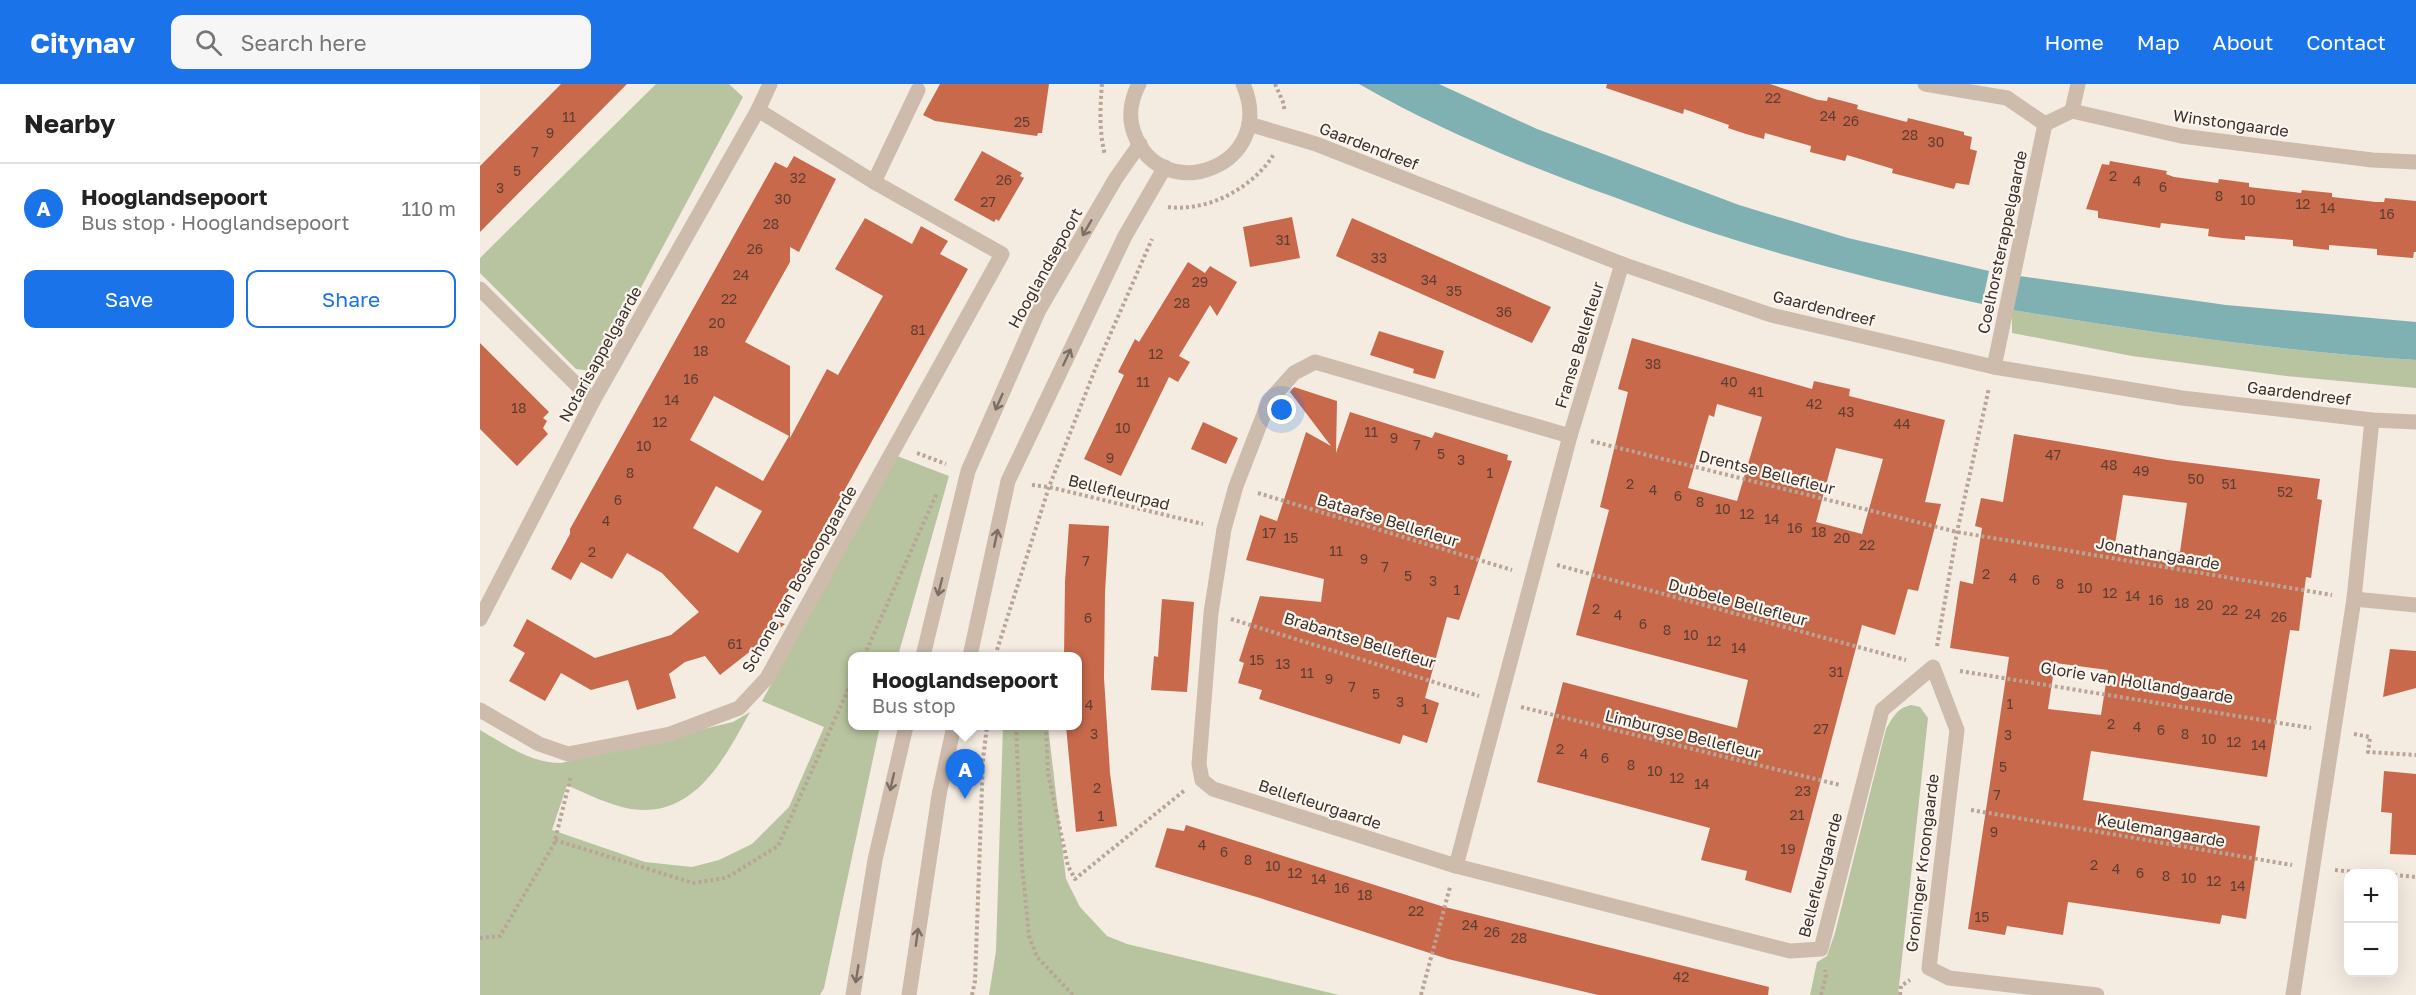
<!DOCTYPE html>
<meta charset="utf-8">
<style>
:root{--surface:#fff;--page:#f6f6f6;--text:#222;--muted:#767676;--line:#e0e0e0;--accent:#1a73e8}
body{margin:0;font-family:"Golos Text",sans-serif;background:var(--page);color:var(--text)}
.controls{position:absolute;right:18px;bottom:18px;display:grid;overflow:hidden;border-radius:12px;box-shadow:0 6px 24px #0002}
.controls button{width:54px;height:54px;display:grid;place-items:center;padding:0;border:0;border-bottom:2px solid var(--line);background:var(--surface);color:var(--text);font:30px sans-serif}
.you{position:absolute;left:802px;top:326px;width:21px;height:21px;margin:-15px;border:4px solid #fff;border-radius:50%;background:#1a73e8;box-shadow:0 0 0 9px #1a73e833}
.badge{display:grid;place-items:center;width:39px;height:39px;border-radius:50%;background:var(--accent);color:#fff;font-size:20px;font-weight:700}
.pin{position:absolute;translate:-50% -50px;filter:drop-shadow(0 2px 3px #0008)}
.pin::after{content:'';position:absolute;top:32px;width:21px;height:18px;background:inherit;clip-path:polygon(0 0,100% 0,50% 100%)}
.popup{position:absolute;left:368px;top:568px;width:234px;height:78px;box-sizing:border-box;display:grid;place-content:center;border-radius:12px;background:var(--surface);filter:drop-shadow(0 2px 4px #0005);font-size:20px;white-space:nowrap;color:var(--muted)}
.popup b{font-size:22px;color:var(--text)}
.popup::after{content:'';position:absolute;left:50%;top:100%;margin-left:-12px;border:12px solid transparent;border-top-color:var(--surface)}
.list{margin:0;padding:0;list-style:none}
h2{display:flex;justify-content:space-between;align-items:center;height:78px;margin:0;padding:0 24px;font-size:26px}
h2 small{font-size:20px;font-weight:400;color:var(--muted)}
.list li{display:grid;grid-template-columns:39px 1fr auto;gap:18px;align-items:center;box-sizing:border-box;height:90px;padding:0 24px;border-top:2px solid var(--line)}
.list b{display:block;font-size:22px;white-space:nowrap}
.list p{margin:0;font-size:20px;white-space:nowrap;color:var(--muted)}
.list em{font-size:20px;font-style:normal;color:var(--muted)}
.actions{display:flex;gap:12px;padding:18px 24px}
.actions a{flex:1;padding:14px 0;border:2px solid var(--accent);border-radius:12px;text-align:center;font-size:21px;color:var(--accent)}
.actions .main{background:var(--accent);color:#fff}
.icon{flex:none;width:33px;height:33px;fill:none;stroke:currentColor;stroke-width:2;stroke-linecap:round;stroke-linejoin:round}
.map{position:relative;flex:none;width:1936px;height:911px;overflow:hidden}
header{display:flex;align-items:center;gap:36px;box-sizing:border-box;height:84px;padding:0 30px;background:var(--accent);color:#fff}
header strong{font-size:28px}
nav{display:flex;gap:33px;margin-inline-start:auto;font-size:21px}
.search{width:420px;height:54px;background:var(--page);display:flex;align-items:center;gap:15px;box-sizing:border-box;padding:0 21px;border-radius:12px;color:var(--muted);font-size:22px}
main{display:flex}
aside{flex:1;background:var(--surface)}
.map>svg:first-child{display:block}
</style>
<header>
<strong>Citynav</strong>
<div class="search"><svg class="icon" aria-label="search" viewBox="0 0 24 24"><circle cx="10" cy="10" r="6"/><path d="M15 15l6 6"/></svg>Search here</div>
<nav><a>Home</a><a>Map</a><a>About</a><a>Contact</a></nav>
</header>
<main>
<aside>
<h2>Nearby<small></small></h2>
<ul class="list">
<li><span class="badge">A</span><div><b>Hooglandsepoort</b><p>Bus stop · Hooglandsepoort</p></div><em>110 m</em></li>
</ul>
<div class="actions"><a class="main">Save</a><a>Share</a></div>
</aside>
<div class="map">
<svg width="1936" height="911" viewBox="0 0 1936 911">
<rect width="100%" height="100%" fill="#f4ebe1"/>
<g fill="#b8c4a0">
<path d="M 176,0 L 249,0 L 263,13 L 119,282 L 110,287 L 96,285 L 0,189 L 0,174 Z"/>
<path d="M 1532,226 C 1666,248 1801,267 1936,276 L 1936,304 L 1806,292 L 1652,272 L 1532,249 Z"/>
<path d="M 417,372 L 469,392 L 418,572 L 372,572 L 372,642 L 400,642 L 344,904 L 340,911 L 0,911 L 0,646 C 26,661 51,679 81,679 L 253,638 L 270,628 C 245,674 214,735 151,725 C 129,721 107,710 87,701 L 72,746 L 165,778 L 212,783 L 239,776 L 272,760 L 309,723 L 344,643 L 282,617 Z"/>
<path d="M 1431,621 L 1440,623 L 1448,634 L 1418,911 L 1330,911 L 1337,878 L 1347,872 L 1355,849 L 1406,645 C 1413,633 1417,624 1431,621 Z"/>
<path d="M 523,642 L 568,642 L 586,795 L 600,823 L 627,852 L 647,860 L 859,911 L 509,911 L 516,867 Z"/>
</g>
<g fill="#7fb0b2">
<path d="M 879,0 L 959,0 L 1057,45 L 1259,121 L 1368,154 L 1509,187 L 1502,220 C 1410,200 1319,177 1230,148 C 1197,137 1164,124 1131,112 C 1045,81 959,46 879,0 Z"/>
<path d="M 1539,192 L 1746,221 L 1936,238 L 1936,276 C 1801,267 1666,248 1532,226 Z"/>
</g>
<g fill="#c8694b" fill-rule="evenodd">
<path d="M 81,0 L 147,0 L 0,148 L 0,82 Z"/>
<path d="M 460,0 L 569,0 L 562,49 L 558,49 L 557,52 L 455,37 L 443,31 Z"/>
<path d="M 1127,0 L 1290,0 L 1338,16 L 1347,17 L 1348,13 L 1378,21 L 1377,25 L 1419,36 L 1427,38 L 1428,34 L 1484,48 L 1484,51 L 1492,53 L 1490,65 L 1497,67 L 1489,101 L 1476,99 L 1474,105 L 1412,89 L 1413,85 L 1367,71 L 1365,77 L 1330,68 L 1331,62 L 1285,49 L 1284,55 L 1266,50 L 1248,44 L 1249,41 L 1204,25 L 1203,30 L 1126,4 Z"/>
<path d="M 502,67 L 542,89 L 540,92 L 544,94 L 519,137 L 516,135 L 514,138 L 474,116 Z"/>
<path d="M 314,72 L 356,95 L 319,168 L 310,163 L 310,178 L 265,258 L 310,282 L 310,354 L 347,285 L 358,291 L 403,212 L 355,185 L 385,134 L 432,160 L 441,142 L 468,157 L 460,170 L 488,185 L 292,536 L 305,540 L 240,591 L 225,572 L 205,578 L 189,590 L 196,614 L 157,626 L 148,596 L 111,606 L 81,589 L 65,617 L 29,597 L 45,569 L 33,562 L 47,535 L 115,574 L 191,551 L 219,528 L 182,489 L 147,469 L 132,495 L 101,478 L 91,496 L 71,485 L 90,450 L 90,445 L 295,78 L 307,84 ZM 234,312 L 309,352 L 283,397 L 210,356 ZM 236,402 L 282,427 L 258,469 L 213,444 Z"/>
<path d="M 1630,77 L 1687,87 L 1686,90 L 1694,93 L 1738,99 L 1739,95 L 1769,99 L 1769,103 L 1813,108 L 1821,109 L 1822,106 L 1852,109 L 1852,113 L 1896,118 L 1904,118 L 1905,114 L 1936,117 L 1936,168 L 1934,168 L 1933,174 L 1897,171 L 1897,165 L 1849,161 L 1849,166 L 1813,162 L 1813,156 L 1765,152 L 1765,156 L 1742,154 L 1728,152 L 1729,145 L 1681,139 L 1680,144 L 1618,134 L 1618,127 L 1606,125 L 1622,80 L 1629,81 Z"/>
<path d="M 812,133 L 820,174 L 770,183 L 763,143 Z"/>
<path d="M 872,134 L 1071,223 L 1052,259 L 856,172 Z"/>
<path d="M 708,178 L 725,189 L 730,182 L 757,198 L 737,232 L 730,221 L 699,272 L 710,278 L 698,298 L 689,293 L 641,392 L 604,375 L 644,291 L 638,288 L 655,255 L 659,258 Z"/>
<path d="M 899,247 L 964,267 L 955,295 L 933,289 L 934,285 L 890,271 Z"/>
<path d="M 1152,254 L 1332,305 L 1334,297 L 1370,305 L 1369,312 L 1465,336 L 1445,418 L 1461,420 L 1438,507 L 1428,505 L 1415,551 L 1382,541 L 1311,809 L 1265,796 L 1267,787 L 1221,776 L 1230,744 L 1057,698 L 1083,598 L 1257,644 L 1268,596 L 1096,551 L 1129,426 L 1120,423 L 1148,308 L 1138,305 ZM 1237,320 L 1282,333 L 1257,417 L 1208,404 L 1229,331 L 1234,333 ZM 1356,364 L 1403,375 L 1382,450 L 1336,438 Z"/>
<path d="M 0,259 L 69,328 L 63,334 L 67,337 L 63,344 L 68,350 L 37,382 L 0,345 Z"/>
<path d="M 814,303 L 857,317 L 856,369 L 870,328 L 952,354 L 955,348 L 1028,371 L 1027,376 L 1032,377 L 979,536 L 967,533 L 945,614 L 959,619 L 947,659 L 923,651 L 920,660 L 779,615 L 782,606 L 758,599 L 764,579 L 759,577 L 780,512 L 841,518 L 844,495 L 766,476 L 780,431 L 797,437 L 826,348 L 851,362 L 810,308 Z"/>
<path d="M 723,338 L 758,354 L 746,380 L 711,365 Z"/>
<path d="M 1534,350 L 1688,376 L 1840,395 L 1837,415 L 1842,416 L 1831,494 L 1826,493 L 1819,547 L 1810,546 L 1787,693 L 1611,667 L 1603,716 L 1780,742 L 1766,835 L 1742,831 L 1740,840 L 1588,818 L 1583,851 L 1527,842 L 1525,851 L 1488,845 L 1529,573 L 1470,564 L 1480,497 L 1493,500 L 1502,444 L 1495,442 L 1501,414 L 1523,418 ZM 1643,411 L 1707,419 L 1700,468 L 1635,460 ZM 1575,579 L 1628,586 L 1621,631 L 1568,625 Z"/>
<path d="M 589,440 L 629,442 L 625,508 L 624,594 L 630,689 L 637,742 L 596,748 L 586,642 L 597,642 L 597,573 L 584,573 L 585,498 Z"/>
<path d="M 682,515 L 714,518 L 707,608 L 671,606 L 674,572 L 678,573 Z"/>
<path d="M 1910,565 L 1936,567 L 1936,604 L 1903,613 Z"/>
<path d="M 1904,687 L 1936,690 L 1936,771 L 1910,770 L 1912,729 L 1901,728 Z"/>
<path d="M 706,741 L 961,822 L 1289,903 L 1288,911 L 1118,911 L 968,875 L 780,814 L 675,783 L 687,744 L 704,747 Z"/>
</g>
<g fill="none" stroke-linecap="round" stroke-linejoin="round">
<g stroke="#b9a596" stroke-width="4" stroke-dasharray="3 3" stroke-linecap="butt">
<path d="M 622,0 C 620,23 619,48 625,71"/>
<path d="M 795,0 L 803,18 L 805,28"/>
<path d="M 688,123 C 728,128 773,104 794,70"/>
<path d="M 1111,357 L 1477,448 L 1852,511"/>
<path d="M 437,369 L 466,380"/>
<path d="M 552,401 L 569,403 L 723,440"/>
<path d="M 778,409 L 1032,486"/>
<path d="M 1077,481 L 1426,576"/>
<path d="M 751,535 L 999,612"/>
<path d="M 1457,562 L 1477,448 L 1509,304"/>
<path d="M 517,566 L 569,403 L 616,283 L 672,155"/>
<path d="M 384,572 L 457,409"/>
<path d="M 1480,587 L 1831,644"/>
<path d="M 1041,623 L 1360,701"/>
<path d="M 536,642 L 542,781 L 549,852 L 557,873 L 593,911"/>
<path d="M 566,642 L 568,689 L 588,782 L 595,795 L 705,706"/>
<path d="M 1874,650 L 1890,653 L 1888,668 L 1936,671"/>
<path d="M 1491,726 L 1812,781"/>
<path d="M 75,756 L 213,799 L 246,794 L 298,762 L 372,597"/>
<path d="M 1855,786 L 1893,790"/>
<path d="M 1914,791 L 1936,793"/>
<path d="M 0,854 L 20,852 L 74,760 L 91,692"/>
<path d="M 492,911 L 495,897 L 503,676 L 507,642"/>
<path d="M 941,911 L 970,803"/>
<path d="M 1341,911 L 1346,892 L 1345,886"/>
<path d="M 1420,911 L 1421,902 L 1430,896"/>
</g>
<g stroke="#cdbbac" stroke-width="15">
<path d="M 659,0 C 651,15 648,33 654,49 C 681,125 799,82 763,0"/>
<path d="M 1445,0 L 1527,14 L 1565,40"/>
<path d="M 1592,27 L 1598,0"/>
<path d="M 769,40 L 836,60 L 1142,180 L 1291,231 L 1514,283 L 1702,314 L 1892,336 L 1936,338"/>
<path d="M 1565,40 L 1592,27 L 1701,52 L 1892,76 L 1936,78"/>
<path d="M 394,98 L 438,6"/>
<path d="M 0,205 L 113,317"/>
<path d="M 1514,283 L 1565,40"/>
<path d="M 1892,336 L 1874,515 L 1936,521"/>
<path d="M 1090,352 L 835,278 L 814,289 L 789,317 L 756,402 L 744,445 L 731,529 L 719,680 L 722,696 L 733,705 L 976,782 L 1310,867 L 1341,865 L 1402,626 L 1453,583 L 1477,646 L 1449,884 L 1469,894 L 1617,911"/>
<path d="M 0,535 L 113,317 L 278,26 L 290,0"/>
<path d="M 443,572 L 488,387 L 559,226 L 636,94 L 660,60"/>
<path d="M 490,572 L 528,397 L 645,152 L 685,83"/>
<path d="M 0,626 L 59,660 L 88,670 L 190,650 L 259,624 L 287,594 L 522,170 L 394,98 L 278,26"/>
<path d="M 976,782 L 1090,352 L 1142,180"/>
<path d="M 373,911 L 395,776 L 426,642"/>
<path d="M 429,911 L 459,711 L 474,642"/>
<path d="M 1813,911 L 1874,515"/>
</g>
</g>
<defs><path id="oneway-shaft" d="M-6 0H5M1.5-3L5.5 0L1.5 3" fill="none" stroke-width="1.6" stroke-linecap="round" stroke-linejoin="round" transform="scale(1.5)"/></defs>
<g stroke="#7d6f65">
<use href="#oneway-shaft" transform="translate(607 144) rotate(120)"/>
<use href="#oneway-shaft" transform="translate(587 273) rotate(-65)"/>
<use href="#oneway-shaft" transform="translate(519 318) rotate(114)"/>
<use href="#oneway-shaft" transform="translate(516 454) rotate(-78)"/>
<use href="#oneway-shaft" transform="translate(460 503) rotate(104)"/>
<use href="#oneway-shaft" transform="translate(412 698) rotate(103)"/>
<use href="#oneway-shaft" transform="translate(437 853) rotate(-82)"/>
<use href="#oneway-shaft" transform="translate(377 890) rotate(99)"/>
</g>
<g text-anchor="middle" stroke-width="4.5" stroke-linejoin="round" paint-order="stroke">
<g font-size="14" fill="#5e3e33">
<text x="1293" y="19">22</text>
<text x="1348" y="37">24</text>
<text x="89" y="38">11</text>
<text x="1371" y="42">26</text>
<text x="542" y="43">25</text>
<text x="70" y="54">9</text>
<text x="1430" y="56">28</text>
<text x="1456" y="63">30</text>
<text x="55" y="73">7</text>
<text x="37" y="92">5</text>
<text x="1633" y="97">2</text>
<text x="318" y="99">32</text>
<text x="524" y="101">26</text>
<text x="1657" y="102">4</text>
<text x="1683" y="108">6</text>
<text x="20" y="109">3</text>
<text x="1739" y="117">8</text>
<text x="303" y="120">30</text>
<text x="1768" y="121">10</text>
<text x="508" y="123">27</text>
<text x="1823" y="125">12</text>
<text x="1848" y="129">14</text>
<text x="1907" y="135">16</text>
<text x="291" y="145">28</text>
<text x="803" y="161">31</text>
<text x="275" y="170">26</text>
<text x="899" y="179">33</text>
<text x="261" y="196">24</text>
<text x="949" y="201">34</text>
<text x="720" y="203">29</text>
<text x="974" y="212">35</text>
<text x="249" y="220">22</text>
<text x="702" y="224">28</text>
<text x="1024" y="233">36</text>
<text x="237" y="244">20</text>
<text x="438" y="251">81</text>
<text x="221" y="272">18</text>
<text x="676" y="275">12</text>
<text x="1173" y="285">38</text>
<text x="211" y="300">16</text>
<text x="663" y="303">11</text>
<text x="1249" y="303">40</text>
<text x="1276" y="313">41</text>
<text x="192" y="321">14</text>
<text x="1334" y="325">42</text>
<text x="39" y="329">18</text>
<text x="1366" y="333">43</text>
<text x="180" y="343">12</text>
<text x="1422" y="345">44</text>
<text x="643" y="349">10</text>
<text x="891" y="353">11</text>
<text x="914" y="359">9</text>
<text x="937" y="366">7</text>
<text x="164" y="367">10</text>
<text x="961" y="375">5</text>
<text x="1573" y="376">47</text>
<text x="630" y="379">9</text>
<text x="981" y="381">3</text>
<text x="1629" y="386">48</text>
<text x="1661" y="392">49</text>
<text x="150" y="394">8</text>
<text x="1010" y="394">1</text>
<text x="1716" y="400">50</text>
<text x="1150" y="405">2</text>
<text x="1749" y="405">51</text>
<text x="1173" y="411">4</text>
<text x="1805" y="413">52</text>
<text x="1198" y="417">6</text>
<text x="138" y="421">6</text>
<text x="1220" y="423">8</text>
<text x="1243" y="430">10</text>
<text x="1267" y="435">12</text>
<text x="1292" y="440">14</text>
<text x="126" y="442">4</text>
<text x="1315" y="449">16</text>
<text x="1339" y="453">18</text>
<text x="789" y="454">17</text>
<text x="811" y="459">15</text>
<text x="1362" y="459">20</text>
<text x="1387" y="466">22</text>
<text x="856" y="472">11</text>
<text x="112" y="473">2</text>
<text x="884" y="480">9</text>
<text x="606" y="482">7</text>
<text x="905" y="488">7</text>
<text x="1506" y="495">2</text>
<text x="928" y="497">5</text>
<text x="1533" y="499">4</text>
<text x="1556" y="501">6</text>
<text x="953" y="502">3</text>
<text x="1580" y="505">8</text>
<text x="1605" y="509">10</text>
<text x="977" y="511">1</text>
<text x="1630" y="514">12</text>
<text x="1653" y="517">14</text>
<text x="1676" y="521">16</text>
<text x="1702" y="524">18</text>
<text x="1725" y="526">20</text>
<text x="1116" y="530">2</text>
<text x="1750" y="531">22</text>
<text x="1773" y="535">24</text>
<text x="1138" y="536">4</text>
<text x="1799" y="538">26</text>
<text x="608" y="539">6</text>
<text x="1163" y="545">6</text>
<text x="1187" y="551">8</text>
<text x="1211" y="556">10</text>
<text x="1234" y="562">12</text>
<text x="255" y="565">61</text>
<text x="1259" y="569">14</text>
<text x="777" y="581">15</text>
<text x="803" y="585">13</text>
<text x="1356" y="593">31</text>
<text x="827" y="594">11</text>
<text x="849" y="600">9</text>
<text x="872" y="608">7</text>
<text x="896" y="615">5</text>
<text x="920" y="623">3</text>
<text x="1530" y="625">1</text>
<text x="609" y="626">4</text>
<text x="945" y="630">1</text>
<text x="1631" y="645">2</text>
<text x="1657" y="648">4</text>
<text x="1341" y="650">27</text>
<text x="1681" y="651">6</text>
<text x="614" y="655">3</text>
<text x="1705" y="655">8</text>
<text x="1528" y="656">3</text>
<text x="1729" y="660">10</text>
<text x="1754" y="663">12</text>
<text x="1779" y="666">14</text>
<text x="1080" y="670">2</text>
<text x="1104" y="675">4</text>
<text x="1125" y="679">6</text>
<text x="1151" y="686">8</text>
<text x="1523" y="688">5</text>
<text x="1175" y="692">10</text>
<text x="1197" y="699">12</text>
<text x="1222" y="705">14</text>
<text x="617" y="709">2</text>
<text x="1323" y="712">23</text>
<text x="1517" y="716">7</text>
<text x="1317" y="736">21</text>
<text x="621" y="737">1</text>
<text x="1514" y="753">9</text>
<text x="722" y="766">4</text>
<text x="1308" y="770">19</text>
<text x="744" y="773">6</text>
<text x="768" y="781">8</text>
<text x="1614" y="786">2</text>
<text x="793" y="787">10</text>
<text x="1636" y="790">4</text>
<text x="815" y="794">12</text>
<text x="1660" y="794">6</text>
<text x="1686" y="797">8</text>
<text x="1709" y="799">10</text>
<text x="839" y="800">14</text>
<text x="1734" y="802">12</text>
<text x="1758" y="807">14</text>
<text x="862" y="809">16</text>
<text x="885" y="816">18</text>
<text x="936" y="832">22</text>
<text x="1502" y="838">15</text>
<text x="990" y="846">24</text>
<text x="1012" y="853">26</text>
<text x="1039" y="859">28</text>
<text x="1201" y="898">42</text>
</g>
<g font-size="16" fill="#3b302b" stroke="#fbf5ee">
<text transform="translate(1751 39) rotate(8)" y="6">Winstongaarde</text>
<text transform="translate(889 62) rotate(21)" y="6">Gaardendreef</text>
<text transform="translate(1522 158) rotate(-78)" y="6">Coelhorsterappelgaarde</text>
<text transform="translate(565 184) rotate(-61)" y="6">Hooglandsepoort</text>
<text transform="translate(1344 224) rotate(14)" y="6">Gaardendreef</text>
<text transform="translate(1099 261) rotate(-73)" y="6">Franse Bellefleur</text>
<text transform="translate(120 270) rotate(-61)" y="6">Notarisappelgaarde</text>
<text transform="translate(1819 309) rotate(7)" y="6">Gaardendreef</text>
<text transform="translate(1287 388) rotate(14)" y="6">Drentse Bellefleur</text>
<text transform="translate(639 408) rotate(14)" y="6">Bellefleurpad</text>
<text transform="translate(908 436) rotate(17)" y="6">Bataafse Bellefleur</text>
<text transform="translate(1678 469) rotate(10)" y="6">Jonathangaarde</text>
<text transform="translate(319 495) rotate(-60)" y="6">Schone van Boskoopgaarde</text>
<text transform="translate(1258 518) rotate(15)" y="6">Dubbele Bellefleur</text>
<text transform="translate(880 556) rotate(17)" y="6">Brabantse Bellefleur</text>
<text transform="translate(1657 598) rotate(9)" y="6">Glorie van Hollandgaarde</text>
<text transform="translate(1203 650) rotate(14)" y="6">Limburgse Bellefleur</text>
<text transform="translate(840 720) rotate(18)" y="6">Bellefleurgaarde</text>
<text transform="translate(1681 746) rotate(10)" y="6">Keulemangaarde</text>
<text transform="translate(1442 779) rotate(-83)" y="6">Groninger Kroongaarde</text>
<text transform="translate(1340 791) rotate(-75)" y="6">Bellefleurgaarde</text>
</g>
</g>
</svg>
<div class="controls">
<button>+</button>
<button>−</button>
</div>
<div class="you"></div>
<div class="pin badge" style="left:485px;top:715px">A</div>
<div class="popup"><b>Hooglandsepoort</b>Bus stop</div>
</div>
</main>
